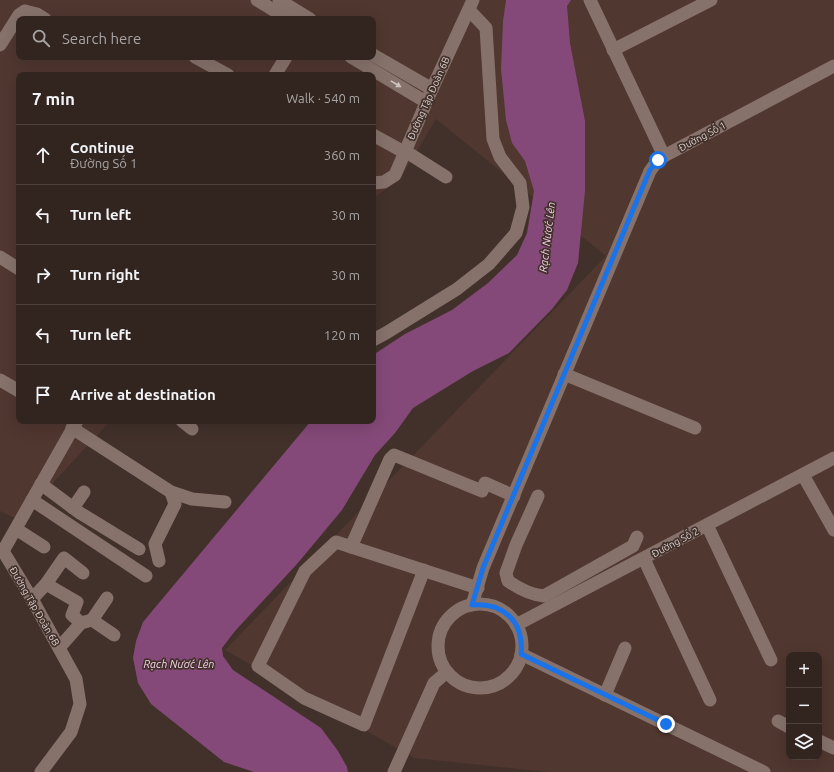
<!DOCTYPE html>
<meta charset="utf-8">
<style>
:root{--surface:#322520;--page:#3d312d;--text:#f1f3f6;--muted:#a8a5a5;--line:#4d423e}
body{margin:0;font-family:Ubuntu,sans-serif;background:var(--page);color:var(--text)}
.controls{position:absolute;right:12px;bottom:12px;display:grid;overflow:hidden;border-radius:8px;box-shadow:0 4px 16px #0002}
.controls button{width:36px;height:36px;display:grid;place-items:center;padding:0;border:0;border-bottom:1px solid var(--line);background:var(--surface);color:var(--text);font:20px sans-serif}
.stop{position:absolute;width:12px;height:12px;margin:-9px;border:3px solid #1a73e8;border-radius:50%;background:#fff}
.stop.end{background:#1a73e8;border-color:#fff;box-shadow:0 1px 4px #0008}
.list{margin:0;padding:0;list-style:none}
h2{display:flex;justify-content:space-between;align-items:center;height:52px;margin:0;padding:0 16px;font-size:17px}
h2 small{font-size:13px;font-weight:400;color:var(--muted)}
.list li{display:grid;grid-template-columns:26px 1fr auto;gap:12px;align-items:center;box-sizing:border-box;height:60px;padding:0 16px;border-top:1px solid var(--line)}
.list b{display:block;font-size:15px;white-space:nowrap}
.list p{margin:0;font-size:13px;white-space:nowrap;color:var(--muted)}
.list em{font-size:13px;font-style:normal;color:var(--muted)}
.icon{flex:none;width:22px;height:22px;fill:none;stroke:currentColor;stroke-width:2;stroke-linecap:round;stroke-linejoin:round}
.map{position:relative;flex:none;width:834px;height:772px;overflow:hidden}
.search{position:absolute;background:var(--surface);box-shadow:0 4px 16px #0002;left:16px;top:16px;width:360px;height:44px;display:flex;align-items:center;gap:10px;box-sizing:border-box;padding:0 14px;border-radius:8px;color:var(--muted);font-size:15px}
.panel{position:absolute;background:var(--surface);box-shadow:0 4px 16px #0002;left:16px;top:72px;width:360px;height:352px;border-radius:8px}
.map>svg:first-child{display:block}
</style>
<div class="map">
<svg width="834" height="772" viewBox="0 0 834 772">
<rect width="100%" height="100%" fill="#42312b"/>
<path fill="#503730" fill-rule="evenodd" d="M 0,0 L 834,0 L 834,772 L 548,772 L 414,758 L 225,650 L 606,256 L 436,119 L 402,176 L 373,199 L 373,75 L 19,75 L 19,421 L 110,421 L 19,520 L 0,511 ZM 19,19 L 373,19 L 373,57 L 19,57 ZM 789,655 L 819,655 L 819,757 L 789,757 Z"/>
<path fill="#844978" d="M 506,0 L 571,0 L 567,6 L 570,43 L 585,121 L 585,191 L 578,263 L 567,290 L 552,309 L 509,353 L 473,371 L 413,408 L 395,433 L 375,455 L 342,510 L 297,564 L 235,631 L 222,648 L 223,656 L 233,670 L 321,728 L 338,751 L 347,767 L 348,772 L 254,772 L 224,762 L 151,704 L 138,683 L 133,658 L 136,641 L 143,622 L 311,421 L 373,421 L 373,355 L 405,334 L 452,310 L 488,283 L 517,255 L 527,233 L 534,191 L 525,161 L 512,143 L 506,120 L 501,69 L 503,21 Z"/>
<g fill="none" stroke-linecap="round" stroke-linejoin="round">
<g stroke="#86726b" stroke-width="13">
<path d="M 257,0 L 288,19"/>
<path d="M 279,0 L 310,19"/>
<path d="M 590,0 L 664,156"/>
<path d="M 0,45 L 19,15 L 25,11 L 37,14 L 45,19"/>
<path d="M 613,50 L 711,0"/>
<path d="M 373,55 L 432,89"/>
<path d="M 195,57 L 228,75"/>
<path d="M 351,57 L 426,102"/>
<path d="M 275,75 L 286,57"/>
<path d="M 373,135 L 404,152"/>
<path d="M 405,151 L 446,177"/>
<path d="M 373,183 L 384,182 L 395,175 L 432,89 L 473,0"/>
<path d="M 0,257 L 19,269"/>
<path d="M 373,340 L 386,333 L 457,289 L 489,264 L 516,233 L 523,207 L 520,183 L 500,157 L 493,139 L 486,28 L 469,10"/>
<path d="M 564,374 L 695,428"/>
<path d="M 0,380 L 19,391"/>
<path d="M 182,421 L 192,429"/>
<path d="M 72,428 L 171,492 L 192,499 L 225,502"/>
<path d="M 803,475 L 834,530"/>
<path d="M 41,484 L 80,513 L 139,549"/>
<path d="M 538,496 L 516,545 L 506,573 L 508,581 C 518,588 531,595 544,596 L 633,546 L 637,537"/>
<path d="M 32,500 L 146,576"/>
<path d="M 73,508 L 84,492"/>
<path d="M 707,525 L 771,660"/>
<path d="M 16,529 L 44,547"/>
<path d="M 351,547 L 390,459 L 394,455 L 482,491 L 485,483 L 514,496"/>
<path d="M 644,559 L 710,700"/>
<path d="M 159,561 L 155,544 L 175,504 L 171,492"/>
<path d="M 424,570 L 364,725 L 304,698 L 258,666 L 305,571 L 336,542 L 478,588"/>
<path d="M 46,584 L 77,602 L 72,615 L 81,623"/>
<path d="M 32,599 L 46,584 L 64,558 L 83,573"/>
<circle cx="480" cy="646" r="42"/>
<path d="M 472,605 L 483,568 L 650,171 L 658,160 L 664,156 L 834,66"/>
<path d="M 92,620 L 114,635"/>
<path d="M 516,625 L 834,458"/>
<path d="M 59,648 L 81,623 L 92,620 L 107,598"/>
<path d="M 521,654 L 764,772"/>
<path d="M 605,695 L 625,648"/>
<path d="M 778,721 L 789,727"/>
<path d="M 819,741 L 834,748"/>
<path d="M 41,772 L 71,732 L 80,704 L 76,679 L 32,599 L 3,551 L 77,421"/>
<path d="M 394,772 L 434,683 L 447,672"/>
</g>
</g>
<defs><path id="oneway-solid" d="M-6-.8H1V-3.2L6.5 0L1 3.2V.8H-6Z"/></defs>
<use fill="#d0c3bf" href="#oneway-solid" transform="translate(396 84) rotate(31)"/>
<g fill="none" stroke-linecap="round" stroke-linejoin="round">
<path stroke="#1a73e8" stroke-width="5" d="M 658,160 L 650,170 L 635,205 L 483,568 L 472,605 C 504,602 524,622 521,654 L 666,724"/>
</g>
<g text-anchor="middle" stroke-width="3.5" stroke-linejoin="round" paint-order="stroke">
<g font-size="10" fill="#ddd1ce" stroke="#42312b">
<text transform="translate(428 98) rotate(-66)" y="4">Đường Tập Đoàn 6B</text>
<text transform="translate(702 136) rotate(-28)" y="4">Đường Số 1</text>
<text transform="translate(675 542) rotate(-28)" y="4">Đường Số 2</text>
<text transform="translate(35 606) rotate(60)" y="4">Đường Tập Đoàn 6B</text>
</g>
<g font-size="11" font-style="italic" fill="#f6d2ed" stroke="#42312b">
<text transform="translate(547 237) rotate(-83)" y="4">Rạch Nước Lên</text>
<text x="179" y="668">Rạch Nước Lên</text>
</g>
</g>
</svg>
<div class="controls">
<button>+</button>
<button>−</button>
<button><svg class="icon" aria-label="layers" viewBox="0 0 24 24"><path d="M12 4l9 5-9 5-9-5zM3 14l9 5 9-5"/></svg></button>
</div>
<div class="stop" style="left:658px;top:160px"></div>
<div class="stop end" style="left:666px;top:724px"></div>
<div class="search"><svg class="icon" aria-label="search" viewBox="0 0 24 24"><circle cx="10" cy="10" r="6"/><path d="M15 15l6 6"/></svg>Search here</div>
<section class="panel">
<h2>7 min<small>Walk · 540 m</small></h2>
<ul class="list">
<li><svg class="icon" aria-label="ahead" viewBox="0 0 24 24"><path d="M12 20V5M6 11l6-6 6 6"/></svg><div><b>Continue</b><p>Đường Số 1</p></div><em>360 m</em></li>
<li><svg class="icon" aria-label="left" viewBox="0 0 24 24"><path d="M17 20v-9H6M10 6l-5 5 5 5"/></svg><div><b>Turn left</b></div><em>30 m</em></li>
<li><svg class="icon" aria-label="right" viewBox="0 0 24 24"><path d="M7 20v-9h11M14 6l5 5-5 5"/></svg><div><b>Turn right</b></div><em>30 m</em></li>
<li><svg class="icon" aria-label="left" viewBox="0 0 24 24"><path d="M17 20v-9H6M10 6l-5 5 5 5"/></svg><div><b>Turn left</b></div><em>120 m</em></li>
<li><svg class="icon" aria-label="arrive" viewBox="0 0 24 24"><path d="M6 21V4h12l-3 4 3 4H6"/></svg><div><b>Arrive at destination</b></div></li>
</ul>
</section>
</div>
